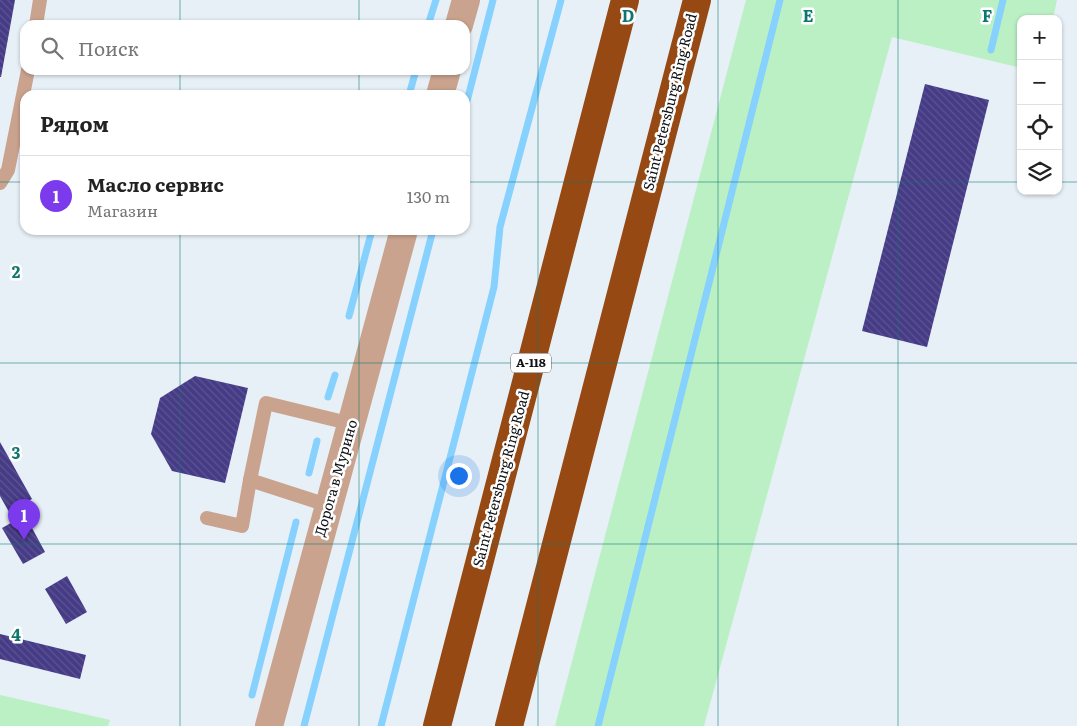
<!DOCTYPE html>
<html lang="ru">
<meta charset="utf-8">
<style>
:root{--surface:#fff;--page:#f6f6f6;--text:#222;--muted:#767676;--line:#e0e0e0;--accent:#7c3aed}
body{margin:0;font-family:Literata,serif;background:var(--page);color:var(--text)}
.controls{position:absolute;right:15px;top:15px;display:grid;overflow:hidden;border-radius:10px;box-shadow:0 1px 4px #0004}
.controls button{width:45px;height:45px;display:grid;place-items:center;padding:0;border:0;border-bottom:1px solid var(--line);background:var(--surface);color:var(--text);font:25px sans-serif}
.you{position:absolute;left:458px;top:475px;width:18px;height:18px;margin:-12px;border:4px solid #fff;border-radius:50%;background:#1a73e8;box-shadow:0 0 0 8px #1a73e833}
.badge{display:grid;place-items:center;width:32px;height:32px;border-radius:50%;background:var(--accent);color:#fff;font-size:16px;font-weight:700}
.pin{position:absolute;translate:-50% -41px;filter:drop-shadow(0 1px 2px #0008)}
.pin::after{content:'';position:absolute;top:26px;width:18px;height:15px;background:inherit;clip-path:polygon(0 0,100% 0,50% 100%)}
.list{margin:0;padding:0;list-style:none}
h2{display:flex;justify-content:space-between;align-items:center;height:65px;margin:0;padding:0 20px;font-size:21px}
h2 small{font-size:16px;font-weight:400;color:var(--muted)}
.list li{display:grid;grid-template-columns:32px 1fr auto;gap:15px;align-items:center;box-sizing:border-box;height:80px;padding:0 20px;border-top:1px solid var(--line)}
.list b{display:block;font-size:19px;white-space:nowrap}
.list p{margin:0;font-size:16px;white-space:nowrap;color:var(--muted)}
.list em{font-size:16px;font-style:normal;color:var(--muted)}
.icon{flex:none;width:28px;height:28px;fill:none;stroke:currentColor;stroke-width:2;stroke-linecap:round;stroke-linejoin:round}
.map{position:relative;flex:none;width:1077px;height:726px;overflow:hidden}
.search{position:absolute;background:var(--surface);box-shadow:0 1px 4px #0004;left:20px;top:20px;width:450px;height:55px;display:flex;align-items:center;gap:12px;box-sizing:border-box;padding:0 18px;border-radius:15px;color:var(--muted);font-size:19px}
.panel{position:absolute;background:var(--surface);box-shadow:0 1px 4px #0004;left:20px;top:90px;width:450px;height:145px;border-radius:15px}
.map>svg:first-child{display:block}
</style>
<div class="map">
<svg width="1077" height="726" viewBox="0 0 1077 726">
<defs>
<pattern id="building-back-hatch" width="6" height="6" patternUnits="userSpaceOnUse" patternTransform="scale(1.25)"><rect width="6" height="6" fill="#463b86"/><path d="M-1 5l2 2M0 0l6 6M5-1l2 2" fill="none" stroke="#5d5490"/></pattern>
</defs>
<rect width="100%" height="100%" fill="#e7f0f7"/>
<g fill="#baf0c4">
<path d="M 746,0 L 1057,0 L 1053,19 L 1021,19 L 1021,68 L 892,37 L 704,726 L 555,726 Z"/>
<path d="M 0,695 L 110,720 L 108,726 L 0,726 Z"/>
</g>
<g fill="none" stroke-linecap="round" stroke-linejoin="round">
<g stroke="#86d1fe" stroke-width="7">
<path d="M 428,25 L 436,0"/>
<path d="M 991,50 L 1003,0"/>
<path d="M 409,95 L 416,70"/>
<path d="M 465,109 L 493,0"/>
<path d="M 349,316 L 372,230"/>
<path d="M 328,397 L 335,375"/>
<path d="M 309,473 L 317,441"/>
<path d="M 252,695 L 296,522"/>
<path d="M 304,726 L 433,230"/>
<path d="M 381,726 L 494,287 L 500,227 L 561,0"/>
<path d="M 598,726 L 780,0"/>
</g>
</g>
<g fill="url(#building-back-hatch)">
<path d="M 0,0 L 15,0 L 1,77 L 0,77 Z"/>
<path d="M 925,84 L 989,100 L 927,347 L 862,331 Z"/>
<path d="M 195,376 L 248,388 L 225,483 L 172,471 L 151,434 L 160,398 Z"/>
<path d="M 0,442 L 32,499 L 9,512 L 0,496 Z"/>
<path d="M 25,515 L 45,552 L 23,564 L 2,528 Z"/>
<path d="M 67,576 L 87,612 L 66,624 L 45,589 Z"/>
<path d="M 0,634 L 86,655 L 80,679 L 0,659 Z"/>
</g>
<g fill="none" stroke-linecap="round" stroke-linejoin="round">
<g stroke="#caa38e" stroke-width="14">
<path d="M 36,25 L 40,0"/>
<path d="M 0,183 L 8,170 L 28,70"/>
<path d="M 327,505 L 250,480 L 266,403 L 352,424"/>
<path d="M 207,518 L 242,526 L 250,480"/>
</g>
<g stroke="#caa38e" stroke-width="28">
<path d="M 459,25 L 466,0"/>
<path d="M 440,95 L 447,70"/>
<path d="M 269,726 L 404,230"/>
</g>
<g stroke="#974914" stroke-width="28">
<path d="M 437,726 L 625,0"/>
<path d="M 509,726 L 697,0"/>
</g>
</g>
<path fill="none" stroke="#0f766e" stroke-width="1" stroke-opacity="0.55" d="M 180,0 L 180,25M 359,0 L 359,25M 538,0 L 538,726M 718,0 L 718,726M 898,0 L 898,726M 180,70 L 180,95M 359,70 L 359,95M 0,182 L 25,182M 465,182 L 1021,182M 1058,182 L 1077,182M 180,230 L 180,726M 359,230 L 359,726M 0,363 L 1077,363M 0,544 L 1077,544"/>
<g text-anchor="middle" stroke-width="5" stroke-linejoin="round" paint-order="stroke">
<rect fill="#fff" stroke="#56585a" stroke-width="1" x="511" y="353.5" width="40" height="19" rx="4"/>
<g font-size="12" font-weight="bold" fill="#0e1113">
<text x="531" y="367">А-118</text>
</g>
<g font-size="14" fill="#0e1113" stroke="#fff">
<text transform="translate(670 102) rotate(-76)" y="5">Saint Petersburg Ring Road</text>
<text transform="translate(336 478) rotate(-74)" y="5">Дорога в Мурино</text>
<text transform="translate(501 479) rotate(-75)" y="5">Saint Petersburg Ring Road</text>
</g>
</g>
<g font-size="16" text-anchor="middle" font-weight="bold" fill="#0f766e" stroke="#fff" stroke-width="5" stroke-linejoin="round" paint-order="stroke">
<text x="628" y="22">D</text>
<text x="808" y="22">E</text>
<text x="987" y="22">F</text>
<text x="16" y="278">2</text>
<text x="16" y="459">3</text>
<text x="16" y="641">4</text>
</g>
</svg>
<div class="controls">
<button>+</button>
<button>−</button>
<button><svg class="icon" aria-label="locate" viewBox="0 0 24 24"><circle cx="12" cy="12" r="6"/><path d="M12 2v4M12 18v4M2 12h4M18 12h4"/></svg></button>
<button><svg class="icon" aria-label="layers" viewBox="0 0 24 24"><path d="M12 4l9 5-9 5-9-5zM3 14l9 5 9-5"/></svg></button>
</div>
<div class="you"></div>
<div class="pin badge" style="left:24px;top:540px">1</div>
<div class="search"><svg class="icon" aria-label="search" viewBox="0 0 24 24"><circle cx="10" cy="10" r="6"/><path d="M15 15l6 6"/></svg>Поиск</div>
<section class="panel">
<h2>Рядом<small></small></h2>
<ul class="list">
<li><span class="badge">1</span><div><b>Масло сервис</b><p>Магазин</p></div><em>130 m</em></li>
</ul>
</section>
</div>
